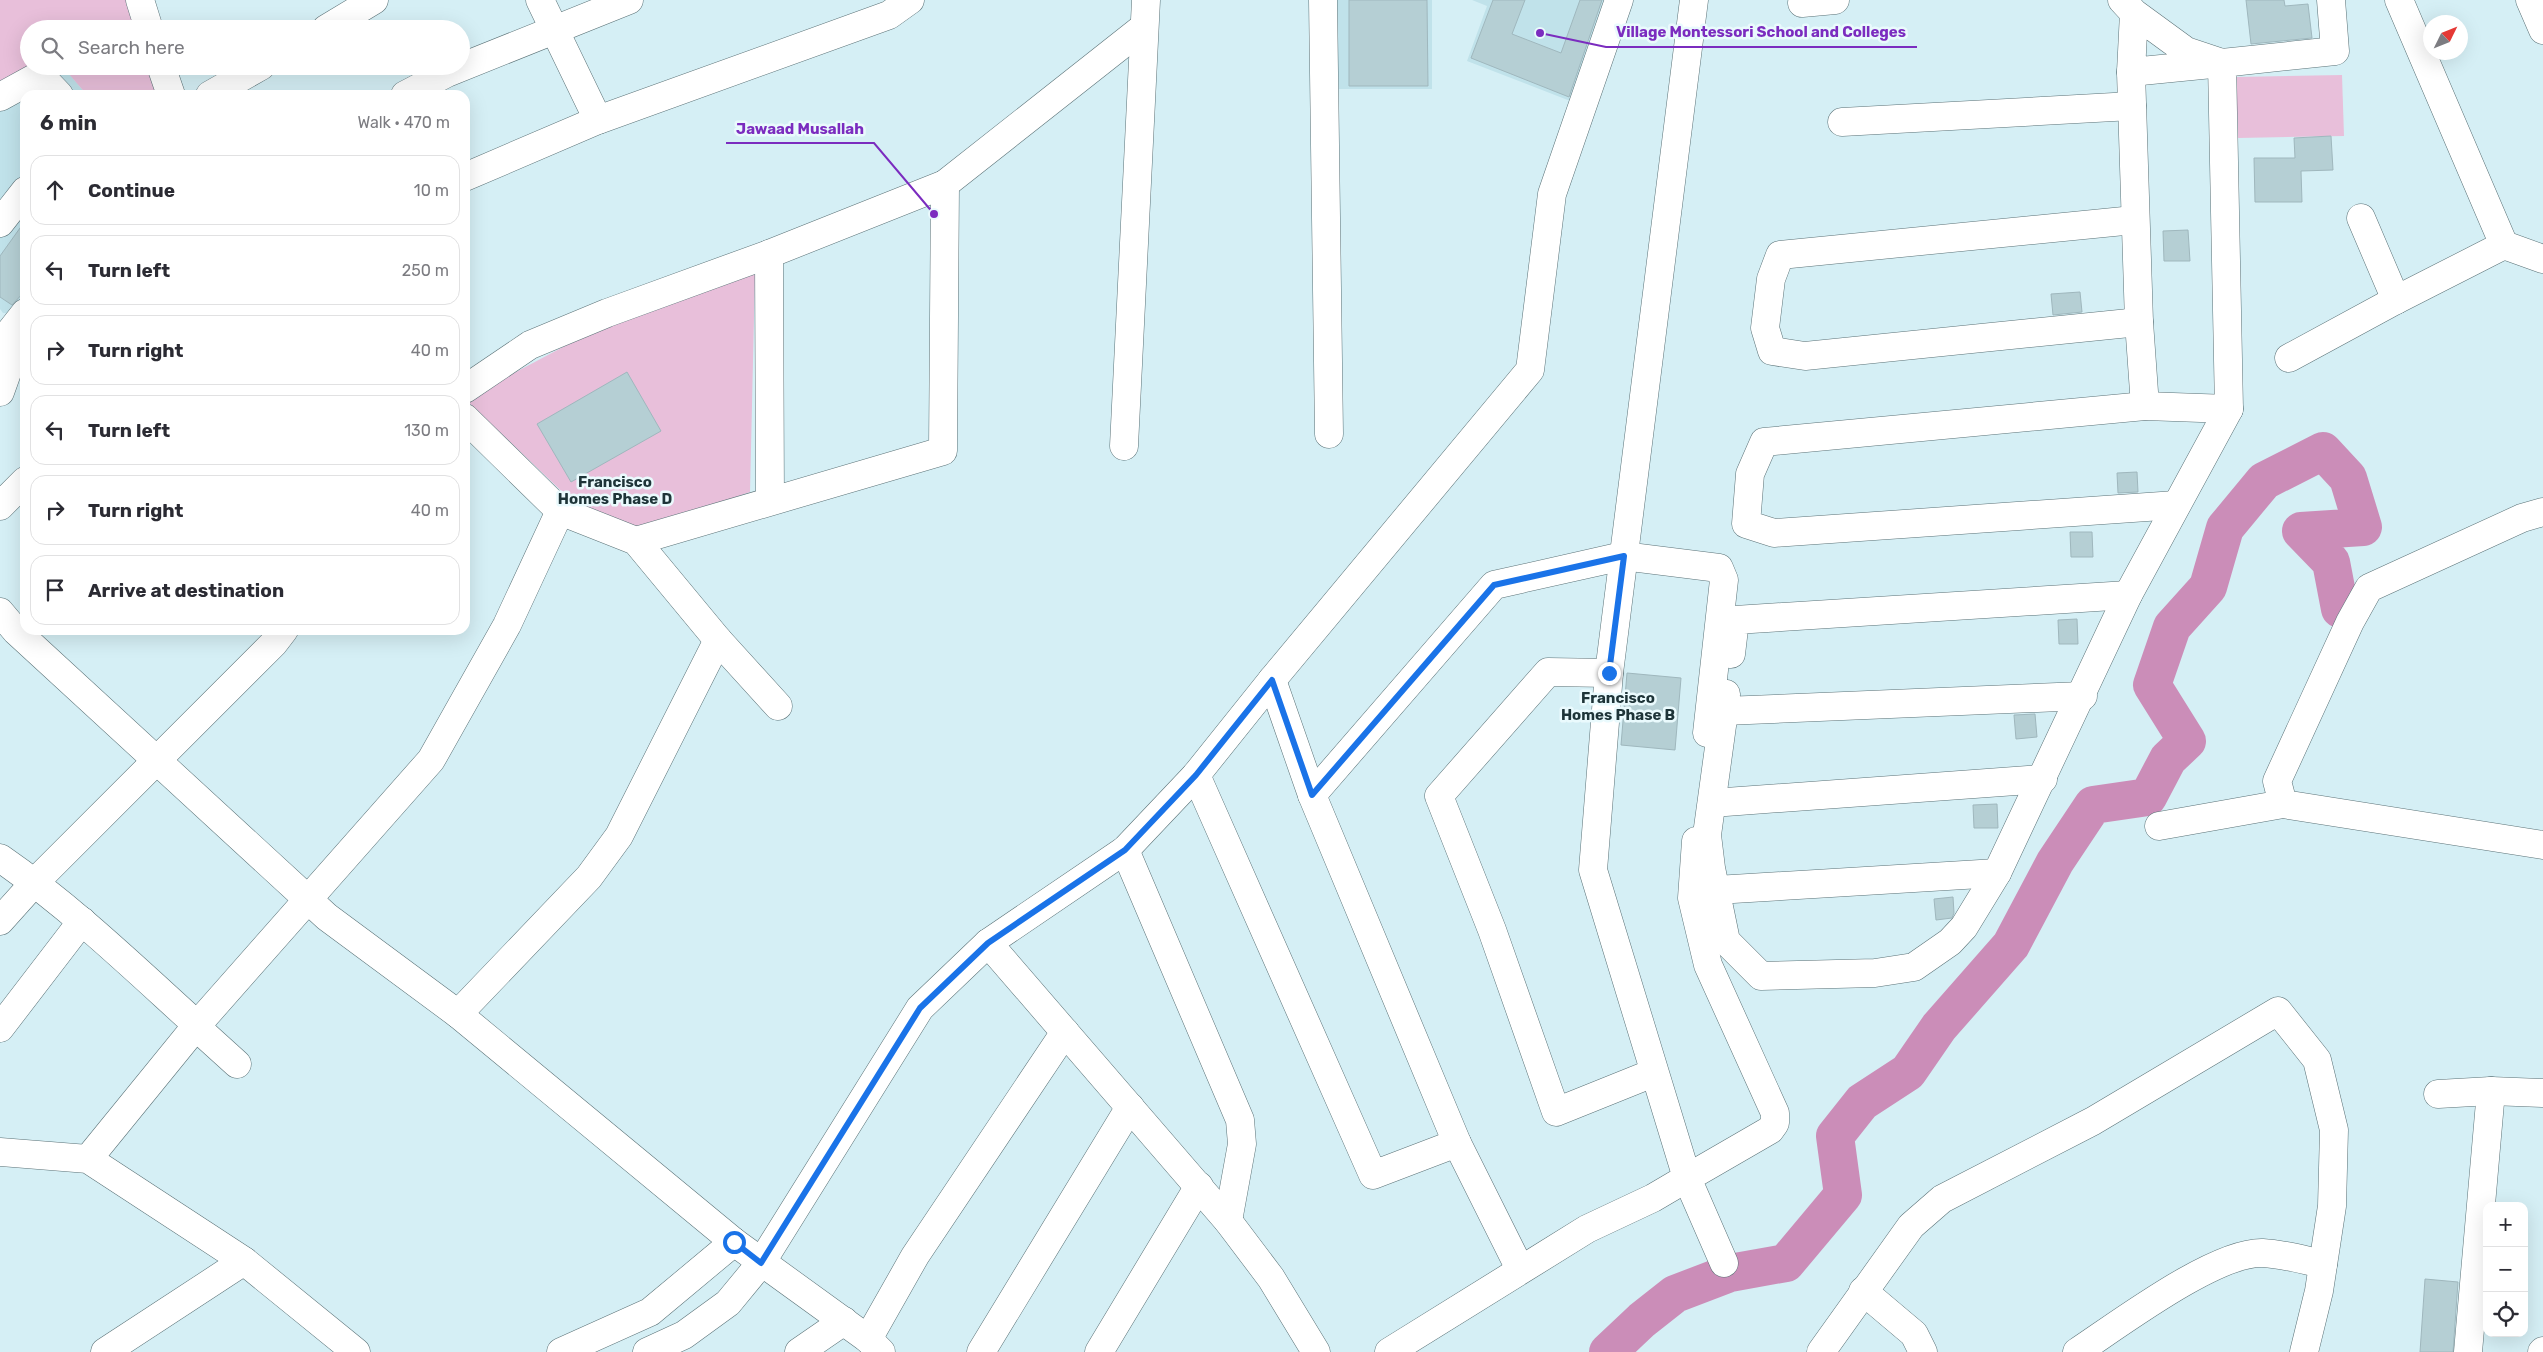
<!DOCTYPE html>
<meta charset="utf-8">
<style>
:root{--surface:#fff;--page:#f7f7f7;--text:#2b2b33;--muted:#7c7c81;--line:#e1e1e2}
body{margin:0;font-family:Rubik,sans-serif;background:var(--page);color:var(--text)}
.controls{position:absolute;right:15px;bottom:15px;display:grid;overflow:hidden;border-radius:10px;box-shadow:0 5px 20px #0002}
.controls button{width:45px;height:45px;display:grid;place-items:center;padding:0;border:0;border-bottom:1px solid var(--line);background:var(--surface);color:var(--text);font:25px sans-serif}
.compass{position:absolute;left:2423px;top:15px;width:45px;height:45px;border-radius:50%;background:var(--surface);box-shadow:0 5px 20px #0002;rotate:47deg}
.stop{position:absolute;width:15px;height:15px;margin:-11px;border:4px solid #1a73e8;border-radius:50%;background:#fff}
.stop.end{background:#1a73e8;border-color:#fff;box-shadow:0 1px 5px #0008}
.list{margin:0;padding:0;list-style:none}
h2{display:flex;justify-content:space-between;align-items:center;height:65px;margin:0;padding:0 20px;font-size:21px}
h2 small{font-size:16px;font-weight:400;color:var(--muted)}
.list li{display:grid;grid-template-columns:32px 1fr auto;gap:15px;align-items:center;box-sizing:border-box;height:70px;margin:0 10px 10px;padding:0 10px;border:1px solid var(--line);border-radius:15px}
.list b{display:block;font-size:19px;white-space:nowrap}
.list em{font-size:16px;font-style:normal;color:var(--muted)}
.icon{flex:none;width:28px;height:28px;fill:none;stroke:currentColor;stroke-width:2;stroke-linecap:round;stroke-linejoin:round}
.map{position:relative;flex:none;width:2543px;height:1352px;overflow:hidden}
.search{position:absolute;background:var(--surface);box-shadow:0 5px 20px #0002;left:20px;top:20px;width:450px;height:55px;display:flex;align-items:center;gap:12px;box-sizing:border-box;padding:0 18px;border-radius:28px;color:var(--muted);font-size:19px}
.panel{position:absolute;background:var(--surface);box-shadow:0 5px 20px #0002;left:20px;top:90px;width:450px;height:545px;border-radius:15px}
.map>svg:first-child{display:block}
</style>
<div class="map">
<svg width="2543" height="1352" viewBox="0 0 2543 1352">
<rect width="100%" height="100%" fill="#d5eff5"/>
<g fill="#c0e2ea">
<path d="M 1334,0 L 1432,0 L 1432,89 L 1339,89 Z"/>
<path d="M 1472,0 L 1616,0 L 1578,104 L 1467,61 L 1487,6 Z"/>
<path d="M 51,66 L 62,66 L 87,95 L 25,95 L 25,303 L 16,314 L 3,313 L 0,309 L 0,91 Z"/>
</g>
<g fill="#e8bfda">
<path d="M 0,0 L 131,0 L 140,29 L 29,29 L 29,66 L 51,66 L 0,91 Z"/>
<path d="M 62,66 L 152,66 L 161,95 L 87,95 Z"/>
<path d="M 2342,75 L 2344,136 L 2238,138 L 2236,77 Z"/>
<path d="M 755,274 L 750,492 L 631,534 L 576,505 L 465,399 L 610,322 Z"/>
</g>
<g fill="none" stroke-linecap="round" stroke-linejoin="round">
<path stroke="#cb8db8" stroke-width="38" d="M 1608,1352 L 1642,1320 L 1675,1294 L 1730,1273 L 1786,1263 L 1843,1195 L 1835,1136 L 1862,1102 L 1908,1072 L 1939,1027 L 2011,945 L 2055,862 L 2093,805 L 2148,797 L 2168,759 L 2187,741 L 2152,685 L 2172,627 L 2208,587 L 2225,528 L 2264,481 L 2323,451 L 2348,478 L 2363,527 L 2301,531 L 2331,562 L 2340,609"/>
</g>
<g fill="#b5cfd4" stroke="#9fb7bd">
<path d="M 1349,0 L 1427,0 L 1428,86 L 1349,86 Z"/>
<path d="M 1493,0 L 1525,0 L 1512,34 L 1561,53 L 1580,0 L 1602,0 L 1569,97 L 1471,58 Z"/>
<path d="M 2246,0 L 2284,0 L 2285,6 L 2308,4 L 2312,38 L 2251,44 Z"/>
<path d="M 2331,136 L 2333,170 L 2301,171 L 2302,202 L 2255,202 L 2254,158 L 2295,158 L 2294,138 Z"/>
<path d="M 25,221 L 25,291 L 12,305 L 0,297 L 0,256 Z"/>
<path d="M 2188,230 L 2190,261 L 2164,261 L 2163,231 Z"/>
<path d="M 2080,292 L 2082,312 L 2053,315 L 2051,294 Z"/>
<path d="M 627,372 L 661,431 L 571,482 L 537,424 Z"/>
<path d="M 2137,472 L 2138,492 L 2118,493 L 2117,473 Z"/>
<path d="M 2070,532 L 2092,532 L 2093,557 L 2071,557 Z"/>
<path d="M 2077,619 L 2078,644 L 2059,644 L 2058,620 Z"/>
<path d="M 1627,673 L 1681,678 L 1675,750 L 1621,745 Z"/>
<path d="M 2035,714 L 2037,737 L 2016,739 L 2014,715 Z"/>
<path d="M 1997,804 L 1998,828 L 1974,828 L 1973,805 Z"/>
<path d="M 1953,897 L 1954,913 L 1952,918 L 1936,920 L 1934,899 Z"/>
<path d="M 2425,1279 L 2458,1282 L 2453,1352 L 2420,1352 Z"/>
</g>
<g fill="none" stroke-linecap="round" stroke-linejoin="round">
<g stroke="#5b7277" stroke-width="29">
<g id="minor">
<path d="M 140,0 L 149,29"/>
<path d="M 540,0 L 598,120"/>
<path d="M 1323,0 L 1329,434"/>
<path d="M 2122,0 L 2134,13 L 2186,51 L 2222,63 L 2131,72 L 2134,13"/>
<path d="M 2399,0 L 2504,245"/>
<path d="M 2530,0 L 2543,30"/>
<path d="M 1802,3 L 1835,0"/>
<path d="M 326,29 L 374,0"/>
<path d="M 161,66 L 171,95"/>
<path d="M 2131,72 L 2139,322 L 2145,406"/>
<path d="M 210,95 L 261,66"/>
<path d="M 405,95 L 447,73 L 629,0"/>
<path d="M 0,97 L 40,75 L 59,95"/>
<path d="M 1842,122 L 2132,106"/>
<path d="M 465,177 L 598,120 L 889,15 L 910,0"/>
<path d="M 2361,218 L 2396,300"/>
<path d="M 2134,220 L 1780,255 L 1771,279 L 1765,328 L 1772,351 L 1805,356 L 2139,322"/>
<path d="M 0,223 L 25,191"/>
<path d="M 769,254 L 770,501"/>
<path d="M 2289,358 L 2396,300 L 2504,245 L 2543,259"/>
<path d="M 465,389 L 530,345 L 607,313 L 769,254 L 945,184 L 1144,27"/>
<path d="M 0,392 L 10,364 L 6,337 L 25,313"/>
<path d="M 465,418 L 560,511 L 636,541 L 718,640 L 778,706"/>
<path d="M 1124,446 L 1146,0"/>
<path d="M 2176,505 L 1774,533 L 1746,524 L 1750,474 L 1764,442 L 2145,406 L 2229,409"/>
<path d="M 0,506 L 25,481"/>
<path d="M 2543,512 L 2522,518 L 2369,588 L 2350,622 L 2277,781 L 2283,804 L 2543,845"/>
<path d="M 636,541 L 943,451 L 945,184"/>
<path d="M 0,612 L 16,631 L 327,917 L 458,1014 L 734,1242 L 868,1339 L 881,1352"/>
<path d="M 1731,654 L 1735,620 L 2128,595"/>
<path d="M 1609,673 L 1548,672 L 1439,796 L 1492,930 L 1556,1112 L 1653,1073"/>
<path d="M 1272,680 L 1312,795 L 1457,1143 L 1520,1269"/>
<path d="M 1726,694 L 1724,711 L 2083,696"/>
<path d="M 1724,711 L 1707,835 L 1711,868 L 1726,941 L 1761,976 L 1875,973 L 1914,967 L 1950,942 L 1964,927 L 1997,873 L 2128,595 L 2229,409 L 2222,63 L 2335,51 L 2331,0"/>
<path d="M 1196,775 L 1373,1175 L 1457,1143"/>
<path d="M 1312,795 L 1494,585 L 1623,556 L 1719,568 L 1724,580 L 1707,733"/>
<path d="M 1712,803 L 2043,779"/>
<path d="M 2159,826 L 2283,804"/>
<path d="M 1696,841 L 1692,898 L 1708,965 L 1775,1113 L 1775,1123 L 1770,1130 L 1687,1178 L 1724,1263"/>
<path d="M 1125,850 L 1240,1120 L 1242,1144 L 1228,1221"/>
<path d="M 0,858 C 71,907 133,967 197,1025 L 205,1035 L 237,1064"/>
<path d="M 1716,890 L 1997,873"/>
<path d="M 0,921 L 35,882 L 274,643 L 284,630"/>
<path d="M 988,943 L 1228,1221 L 1271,1278 L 1316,1352"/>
<path d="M 458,1014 L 589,877 L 619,836 L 718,640"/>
<path d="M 0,1028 L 82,921"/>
<path d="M 2438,1094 L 2491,1091 L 2543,1093"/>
<path d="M 0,1152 L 88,1159 L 244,1261"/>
<path d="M 88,1159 L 197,1025 L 431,760 L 507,625 L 560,511"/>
<path d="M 1863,1291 L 1914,1334 L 1923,1352"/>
<path d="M 868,1339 L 915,1256 L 1065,1032"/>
<path d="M 105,1352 L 244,1261 L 356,1352"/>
<path d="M 561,1352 L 650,1312 L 734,1242"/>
<path d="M 647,1352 L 684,1335 L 728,1303 L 761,1263 L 920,1008 L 988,943 L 1125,850 L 1196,775 L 1272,680 L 1530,370 L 1552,194 L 1619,0"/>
<path d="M 799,1352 L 844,1321"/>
<path d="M 981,1352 L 1130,1107"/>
<path d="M 1099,1352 L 1199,1186"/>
<path d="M 1389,1352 L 1587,1229 L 1653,1198 L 1687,1178 L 1593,870 L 1609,673 L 1694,0"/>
<path d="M 1821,1352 L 1911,1226 L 1942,1199 L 2093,1121 L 2278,1011 L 2317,1060 L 2334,1130 L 2332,1206 L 2319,1291 L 2304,1352"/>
<path d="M 2077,1352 C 2118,1325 2216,1251 2263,1253 C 2283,1254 2304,1260 2323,1264"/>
<path d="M 2468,1352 L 2491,1091"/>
<path d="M 2542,1352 L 2543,1351"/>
</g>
</g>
<use href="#minor" stroke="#fff" stroke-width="28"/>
</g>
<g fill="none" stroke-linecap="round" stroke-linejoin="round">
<path stroke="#1a73e8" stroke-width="6" d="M 734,1242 L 761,1263 L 920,1008 L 988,943 L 1125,850 L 1196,775 L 1272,680 L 1312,795 L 1494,585 L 1624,556 L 1609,673"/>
</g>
<g text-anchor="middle" stroke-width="5" stroke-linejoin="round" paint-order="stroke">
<g font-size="15" font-weight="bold" fill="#1e3438" stroke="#eafafd">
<text x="615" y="487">Francisco<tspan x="615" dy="17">Homes Phase D</tspan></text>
<text x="1618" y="703">Francisco<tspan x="1618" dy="17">Homes Phase B</tspan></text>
</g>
</g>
<path fill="none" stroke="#7b2cbf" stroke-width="2" d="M1540 33L1606 47H1917M934 214L874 143H726"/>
<g fill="#7b2cbf" stroke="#eafafd" stroke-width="2">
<circle cx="1540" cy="33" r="5"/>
<circle cx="934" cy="214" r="5"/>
</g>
<g font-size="15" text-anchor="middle" font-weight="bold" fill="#7b2cbf" stroke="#eafafd" stroke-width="5" stroke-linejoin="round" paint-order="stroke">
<text x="1761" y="37">Village Montessori School and Colleges</text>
<text x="800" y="134">Jawaad Musallah</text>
</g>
</svg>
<div class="controls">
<button>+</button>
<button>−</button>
<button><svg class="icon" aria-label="locate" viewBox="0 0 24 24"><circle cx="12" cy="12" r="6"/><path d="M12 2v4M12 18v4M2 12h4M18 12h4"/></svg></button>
</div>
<svg class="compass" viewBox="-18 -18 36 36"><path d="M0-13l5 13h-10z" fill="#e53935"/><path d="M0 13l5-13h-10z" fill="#7c7c81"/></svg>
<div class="stop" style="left:734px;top:1242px"></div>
<div class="stop end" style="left:1609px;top:673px"></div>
<div class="search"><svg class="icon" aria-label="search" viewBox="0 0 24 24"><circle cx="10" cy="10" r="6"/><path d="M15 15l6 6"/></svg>Search here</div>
<section class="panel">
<h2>6 min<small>Walk · 470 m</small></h2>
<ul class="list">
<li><svg class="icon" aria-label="ahead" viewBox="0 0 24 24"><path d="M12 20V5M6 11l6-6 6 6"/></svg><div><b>Continue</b></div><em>10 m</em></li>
<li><svg class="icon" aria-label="left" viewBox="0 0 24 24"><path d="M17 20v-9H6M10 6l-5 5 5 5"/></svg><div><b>Turn left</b></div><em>250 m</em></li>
<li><svg class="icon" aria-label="right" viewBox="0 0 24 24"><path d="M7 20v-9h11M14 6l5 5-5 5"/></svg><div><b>Turn right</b></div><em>40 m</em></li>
<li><svg class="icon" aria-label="left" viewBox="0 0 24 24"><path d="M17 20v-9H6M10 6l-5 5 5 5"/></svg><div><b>Turn left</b></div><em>130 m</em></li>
<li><svg class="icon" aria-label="right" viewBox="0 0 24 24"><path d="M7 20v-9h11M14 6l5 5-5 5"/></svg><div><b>Turn right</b></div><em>40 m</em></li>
<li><svg class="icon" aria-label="arrive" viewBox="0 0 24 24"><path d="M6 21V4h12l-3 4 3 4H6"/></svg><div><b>Arrive at destination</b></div></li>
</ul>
</section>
</div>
